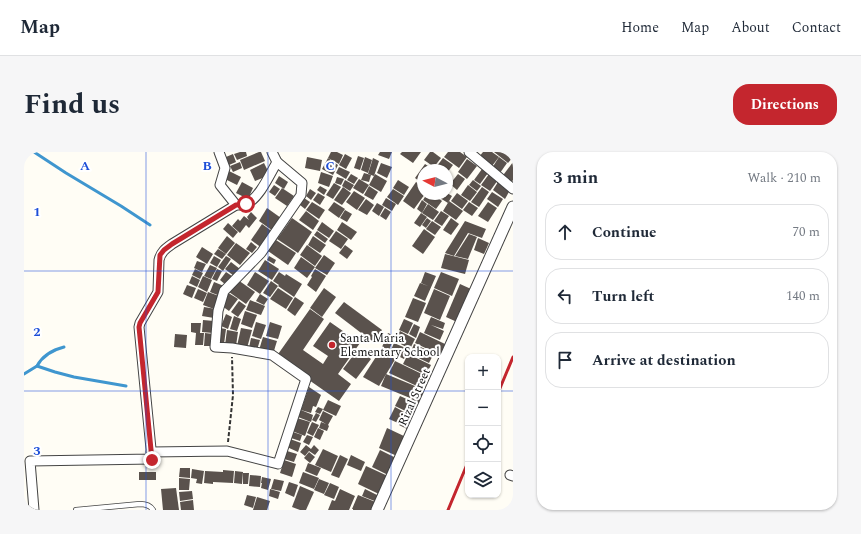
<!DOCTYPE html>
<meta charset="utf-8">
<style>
:root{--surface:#fff;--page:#f6f6f7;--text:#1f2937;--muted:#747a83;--line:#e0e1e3;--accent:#c4262e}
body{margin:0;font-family:Spectral,serif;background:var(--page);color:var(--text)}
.controls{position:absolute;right:12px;bottom:12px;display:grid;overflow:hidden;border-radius:8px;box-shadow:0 1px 3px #0004}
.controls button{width:36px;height:36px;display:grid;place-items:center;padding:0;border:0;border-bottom:1px solid var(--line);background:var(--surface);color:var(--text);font:20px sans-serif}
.compass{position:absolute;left:393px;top:12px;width:36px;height:36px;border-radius:50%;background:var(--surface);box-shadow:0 1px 3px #0004;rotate:277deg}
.stop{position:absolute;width:12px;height:12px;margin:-9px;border:3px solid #c4262e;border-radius:50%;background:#fff}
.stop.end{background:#c4262e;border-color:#fff;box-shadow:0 1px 4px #0008}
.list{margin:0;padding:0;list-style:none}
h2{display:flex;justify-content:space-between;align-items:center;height:52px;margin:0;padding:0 16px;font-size:17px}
h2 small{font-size:13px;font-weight:400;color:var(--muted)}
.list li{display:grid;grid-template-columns:26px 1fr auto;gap:12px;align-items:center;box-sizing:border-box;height:56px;margin:0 8px 8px;padding:0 8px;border:1px solid var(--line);border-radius:16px}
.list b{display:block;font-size:15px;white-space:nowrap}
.list em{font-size:13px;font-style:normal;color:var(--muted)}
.icon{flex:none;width:22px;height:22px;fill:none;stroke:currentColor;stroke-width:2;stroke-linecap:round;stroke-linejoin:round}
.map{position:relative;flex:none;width:489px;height:358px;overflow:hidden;border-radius:16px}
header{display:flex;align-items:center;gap:24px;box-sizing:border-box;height:56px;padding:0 20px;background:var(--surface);border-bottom:1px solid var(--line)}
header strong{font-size:19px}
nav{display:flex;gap:22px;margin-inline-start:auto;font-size:14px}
.intro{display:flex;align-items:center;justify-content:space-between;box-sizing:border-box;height:96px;padding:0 24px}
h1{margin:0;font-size:28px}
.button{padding:10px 18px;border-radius:16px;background:var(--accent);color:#fff;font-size:14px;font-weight:700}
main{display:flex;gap:24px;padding:0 24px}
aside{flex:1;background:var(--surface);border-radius:16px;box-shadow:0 1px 3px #0004}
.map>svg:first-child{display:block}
</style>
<header>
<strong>Map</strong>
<nav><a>Home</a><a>Map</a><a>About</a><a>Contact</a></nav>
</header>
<div class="intro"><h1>Find us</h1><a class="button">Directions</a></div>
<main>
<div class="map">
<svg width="489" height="358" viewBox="0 0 489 358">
<rect width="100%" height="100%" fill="#fffdf5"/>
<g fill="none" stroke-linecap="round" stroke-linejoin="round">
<g stroke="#3f96cf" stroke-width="3">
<path d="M 10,0 L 42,21 L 97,54 L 126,73"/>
<path d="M 13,214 C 19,203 28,198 40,195"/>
<path d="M 0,222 L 13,214 L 31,220 L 50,225 L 102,234"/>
</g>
</g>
<g fill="#5a524d">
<path d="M 216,0 L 222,0 L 223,4 L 213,8 L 210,2 Z"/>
<path d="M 235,0 L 237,0 L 241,9 L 220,18 L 216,8 Z"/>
<path d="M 307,0 L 313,0 L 319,3 L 315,12 L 304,6 Z"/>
<path d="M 356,0 L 368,0 L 365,7 L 354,3 Z"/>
<path d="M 378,0 L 397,0 L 389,11 L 376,2 Z"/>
<path d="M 406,0 L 409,0 L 417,6 L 410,15 L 400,8 Z"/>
<path d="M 424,0 L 436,0 L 443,5 L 435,16 L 420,5 Z"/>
<path d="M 459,0 L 468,0 L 475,5 L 468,14 L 455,5 Z"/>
<path d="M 470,0 L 489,0 L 489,5 L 484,11 Z"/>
<path d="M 209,2 L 212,10 L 205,13 L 202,5 Z"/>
<path d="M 321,2 L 328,6 L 322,17 L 315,13 Z"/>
<path d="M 334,4 L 340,6 L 336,18 L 330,16 Z"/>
<path d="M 283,5 L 298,8 L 296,19 L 281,16 Z"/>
<path d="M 341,5 L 348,8 L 344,21 L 337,18 Z"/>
<path d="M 475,5 L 483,11 L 476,21 L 468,16 Z"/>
<path d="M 304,6 L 314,13 L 309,23 L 298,17 Z"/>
<path d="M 349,6 L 355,9 L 350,24 L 344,22 Z"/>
<path d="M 419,6 L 429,13 L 423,21 L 423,18 L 419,18 L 413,14 Z"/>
<path d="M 443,7 L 453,14 L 443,27 L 434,20 Z"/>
<path d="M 216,10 L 218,16 L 209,20 L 206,14 Z"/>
<path d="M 489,10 L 489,28 L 486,33 L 477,26 Z"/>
<path d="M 240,11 L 246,23 L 231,29 L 226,18 Z"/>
<path d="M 357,11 L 368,15 L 363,26 L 353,21 Z"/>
<path d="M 401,12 L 410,18 L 399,18 L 399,32 L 391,26 Z"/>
<path d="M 315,15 L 326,20 L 322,27 L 312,21 Z"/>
<path d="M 458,17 L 464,21 L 456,32 L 450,28 Z"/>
<path d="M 205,19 L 217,25 L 213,33 L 201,27 Z"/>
<path d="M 297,20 L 309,24 L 305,35 L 294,31 Z"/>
<path d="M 340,21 L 347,23 L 345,30 L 337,28 Z"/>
<path d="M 327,22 L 334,26 L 330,32 L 323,28 Z"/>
<path d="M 351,22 L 363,29 L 357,40 L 345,33 Z"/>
<path d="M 434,22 L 441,27 L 433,38 L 426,32 Z"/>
<path d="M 465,22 L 474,28 L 466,39 L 457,33 Z"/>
<path d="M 255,24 L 264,30 L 260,37 L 251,31 Z"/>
<path d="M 313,25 L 320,27 L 317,33 L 311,31 Z"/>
<path d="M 335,27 L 345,33 L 339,42 L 329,36 Z"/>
<path d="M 321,28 L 330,33 L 326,39 L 318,34 Z"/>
<path d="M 374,28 L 385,35 L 380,43 L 369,36 Z"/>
<path d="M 449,28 L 457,34 L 453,39 L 445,33 Z"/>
<path d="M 218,30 L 229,36 L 224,47 L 212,41 Z"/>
<path d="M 392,30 L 399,35 L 399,42 L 401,42 L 390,57 L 379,49 Z"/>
<path d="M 474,30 L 486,38 L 481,47 L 469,38 Z"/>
<path d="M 310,31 L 317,35 L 309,47 L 302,43 Z"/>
<path d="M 250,33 L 256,37 L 251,44 L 245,40 Z"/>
<path d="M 444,33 L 453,40 L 446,49 L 437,43 Z"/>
<path d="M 296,34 L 303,38 L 300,43 L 293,38 Z"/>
<path d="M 345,34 L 354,40 L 349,48 L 340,43 Z"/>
<path d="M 319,35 L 327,41 L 318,53 L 310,48 Z"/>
<path d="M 458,35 L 465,40 L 455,55 L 447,50 Z"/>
<path d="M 258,36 L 270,44 L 263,54 L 251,46 Z"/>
<path d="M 286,37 L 292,41 L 287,48 L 282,44 Z"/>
<path d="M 369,37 L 380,44 L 374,53 L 363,45 Z"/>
<path d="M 330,39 L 341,46 L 333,58 L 322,50 Z"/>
<path d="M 468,40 L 479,47 L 474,55 L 463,47 Z"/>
<path d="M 294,41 L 301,45 L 296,53 L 289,48 Z"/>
<path d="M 423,41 L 428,44 L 424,51 L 416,46 L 419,42 L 423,42 Z"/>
<path d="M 433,41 L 444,49 L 438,57 L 427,49 Z"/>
<path d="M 403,42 L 408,42 L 418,49 L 412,57 L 399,48 Z"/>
<path d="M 280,46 L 286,50 L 281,57 L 276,53 Z"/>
<path d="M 362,46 L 372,52 L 368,59 L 358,53 Z"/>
<path d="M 342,47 L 350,53 L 343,63 L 334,58 Z"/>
<path d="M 398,48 L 403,52 L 398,61 L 393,57 Z"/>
<path d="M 425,49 L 439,59 L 432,68 L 419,59 Z"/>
<path d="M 288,50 L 301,58 L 295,67 L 282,58 Z"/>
<path d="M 310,50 L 321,57 L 315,66 L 304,58 Z"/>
<path d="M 445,50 L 454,56 L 448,64 L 439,58 Z"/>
<path d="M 464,50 L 473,56 L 464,70 L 454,64 Z"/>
<path d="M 353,51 L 360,55 L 355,64 L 348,59 Z"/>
<path d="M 404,52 L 415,60 L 409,68 L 398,61 Z"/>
<path d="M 243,56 L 257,66 L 249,79 L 235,69 Z"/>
<path d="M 361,56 L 367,60 L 362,68 L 356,64 Z"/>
<path d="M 321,58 L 328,62 L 323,70 L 316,66 Z"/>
<path d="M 282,59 L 295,69 L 289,78 L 275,68 Z"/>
<path d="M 417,59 L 425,64 L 418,74 L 410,69 Z"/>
<path d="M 227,60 L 233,66 L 225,76 L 222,73 L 216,81 L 208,74 L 214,67 L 216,69 L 220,64 L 225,68 L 223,65 Z"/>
<path d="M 397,61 L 403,65 L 396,75 L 390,71 Z"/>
<path d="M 268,66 L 288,80 L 274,101 L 253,87 Z"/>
<path d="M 403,66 L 407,69 L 402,76 L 398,73 Z"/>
<path d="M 427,66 L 435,72 L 427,83 L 419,78 Z"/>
<path d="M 408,69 L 417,75 L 411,83 L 402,77 Z"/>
<path d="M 441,69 L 462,77 L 458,86 L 444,81 L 430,104 L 421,101 Z"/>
<path d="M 298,70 L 310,79 L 305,86 L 293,78 Z"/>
<path d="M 318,70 L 333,80 L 327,88 L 313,78 Z"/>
<path d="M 204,71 L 214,80 L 209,86 L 199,77 Z"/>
<path d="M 238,72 L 249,80 L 238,96 L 227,88 Z"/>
<path d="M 400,77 L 411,85 L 399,102 L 388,94 Z"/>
<path d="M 293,79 L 304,87 L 301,91 L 290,83 Z"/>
<path d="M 312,79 L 324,87 L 317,97 L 305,89 Z"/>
<path d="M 445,82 L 453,85 L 444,107 L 431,104 Z"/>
<path d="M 203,84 L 211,91 L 202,102 L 194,96 Z"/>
<path d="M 289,84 L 302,93 L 296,101 L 284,93 Z"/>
<path d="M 454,86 L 465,91 L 460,102 L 450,98 Z"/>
<path d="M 252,88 L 272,101 L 264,113 L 244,99 Z"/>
<path d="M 227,90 L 233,95 L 228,101 L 222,97 Z"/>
<path d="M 212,91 L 226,101 L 216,113 L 203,103 Z"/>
<path d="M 283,93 L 298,104 L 291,114 L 276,103 Z"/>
<path d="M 321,93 L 329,99 L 323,107 L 315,101 Z"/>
<path d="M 178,95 L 189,102 L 183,112 L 172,105 Z"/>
<path d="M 194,97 L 202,102 L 198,107 L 190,102 Z"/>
<path d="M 421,102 L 445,108 L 441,122 L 417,116 Z"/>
<path d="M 300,103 L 311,111 L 303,123 L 291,116 Z"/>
<path d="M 190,104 L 197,108 L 193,115 L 186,111 Z"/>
<path d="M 202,104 L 207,107 L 199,119 L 194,115 Z"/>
<path d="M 245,104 L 252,108 L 250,112 L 243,108 Z"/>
<path d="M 277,105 L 291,115 L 283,126 L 270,116 Z"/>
<path d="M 241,108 L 255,117 L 248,128 L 234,119 Z"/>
<path d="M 173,109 L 182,112 L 178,120 L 170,116 Z"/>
<path d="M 207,110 L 216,117 L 210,124 L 201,117 Z"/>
<path d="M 186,113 L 193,116 L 187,127 L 180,124 Z"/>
<path d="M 171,117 L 179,121 L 176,127 L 168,123 Z"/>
<path d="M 193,117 L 198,119 L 193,129 L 188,127 Z"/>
<path d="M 291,117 L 302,124 L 292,140 L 283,133 L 288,125 L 287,124 Z"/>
<path d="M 202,120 L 208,124 L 202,133 L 196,128 Z"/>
<path d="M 231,120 L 245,129 L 236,142 L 223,133 Z"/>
<path d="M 255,120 L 261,124 L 262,122 L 278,132 L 270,145 L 254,134 L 255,133 L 249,129 Z"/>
<path d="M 401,120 L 412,124 L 401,149 L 390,144 L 396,131 L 404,134 L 397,131 Z"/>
<path d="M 417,120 L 435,127 L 428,144 L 410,136 Z"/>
<path d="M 168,124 L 176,128 L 173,135 L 165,131 Z"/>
<path d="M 179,124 L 188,128 L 183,140 L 174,135 Z"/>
<path d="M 214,128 L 231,140 L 222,152 L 205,140 Z"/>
<path d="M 247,129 L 254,134 L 246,145 L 239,141 Z"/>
<path d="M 190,130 L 200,134 L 196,144 L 186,140 Z"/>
<path d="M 436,132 L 447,137 L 433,170 L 422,165 Z"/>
<path d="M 163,133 L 172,136 L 168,146 L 159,142 Z"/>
<path d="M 254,136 L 269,146 L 262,157 L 246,147 Z"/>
<path d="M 300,136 L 312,145 L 298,165 L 286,156 Z"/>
<path d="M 174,137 L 183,141 L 179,150 L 170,146 Z"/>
<path d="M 410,137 L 426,144 L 416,168 L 400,161 Z"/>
<path d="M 184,140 L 195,144 L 190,157 L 179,153 Z"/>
<path d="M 203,140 L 214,147 L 205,159 L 198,154 Z"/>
<path d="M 236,142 L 244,147 L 240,153 L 232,149 Z"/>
<path d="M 271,145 L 280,151 L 271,164 L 263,158 Z"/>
<path d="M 389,146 L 402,151 L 394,170 L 381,165 Z"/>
<path d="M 226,148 L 241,154 L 237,163 L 222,158 Z"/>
<path d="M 215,149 L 222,154 L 214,165 L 207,160 Z"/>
<path d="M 320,150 L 358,178 L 349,190 L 311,161 Z"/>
<path d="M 180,155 L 192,157 L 190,166 L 178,164 Z"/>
<path d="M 286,157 L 300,167 L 279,198 L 299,212 L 304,204 L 289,194 L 306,170 L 336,191 L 314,222 L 327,232 L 315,249 L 252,205 Z"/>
<path d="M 221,159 L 233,163 L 228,176 L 217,172 Z"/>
<path d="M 202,162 L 208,165 L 204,177 L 197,174 Z"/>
<path d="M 210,164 L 217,167 L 213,179 L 206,177 Z"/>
<path d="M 407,165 L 421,171 L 419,177 L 407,173 L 420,179 L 416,188 L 400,181 Z"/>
<path d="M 380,167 L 389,171 L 384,182 L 375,178 Z"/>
<path d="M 179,168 L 190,169 L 189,181 L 178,180 Z"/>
<path d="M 232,170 L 242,173 L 237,187 L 228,184 Z"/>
<path d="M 246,170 L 258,174 L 254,187 L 242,184 Z"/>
<path d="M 167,171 L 177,171 L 176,181 L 180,181 L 179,193 L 171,193 L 172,181 L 167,180 Z"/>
<path d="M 390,172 L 396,175 L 392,186 L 385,182 Z"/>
<path d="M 196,176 L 202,177 L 200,192 L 193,191 Z"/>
<path d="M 217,176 L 228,178 L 223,196 L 213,194 Z"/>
<path d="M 203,178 L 214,180 L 212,194 L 201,193 Z"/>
<path d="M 376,179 L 391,187 L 386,197 L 371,189 Z"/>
<path d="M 396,180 L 421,192 L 416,203 L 391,191 Z"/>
<path d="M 181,181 L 189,182 L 188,194 L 180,194 Z"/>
<path d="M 364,181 L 371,184 L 365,198 L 358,195 Z"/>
<path d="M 151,182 L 163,183 L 162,196 L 150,195 Z"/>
<path d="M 239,185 L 253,189 L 249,202 L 235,198 Z"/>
<path d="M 227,186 L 236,188 L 233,198 L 225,196 Z"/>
<path d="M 370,191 L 384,197 L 380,207 L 366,200 Z"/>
<path d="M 390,192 L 410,201 L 405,211 L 386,202 Z"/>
<path d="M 334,197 L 347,207 L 332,227 L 319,217 Z"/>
<path d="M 357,197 L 372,206 L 355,234 L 339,225 Z"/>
<path d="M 384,202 L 407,213 L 402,223 L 379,212 Z"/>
<path d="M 371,209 L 402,224 L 397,236 L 365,221 Z"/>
<path d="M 362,222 L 391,234 L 386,246 L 357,234 Z"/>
<path d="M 285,235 L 297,243 L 292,255 L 289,254 L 287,261 L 277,258 Z"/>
<path d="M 393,236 L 402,240 L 396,252 L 387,248 Z"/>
<path d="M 376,244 L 396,253 L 392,264 L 371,254 Z"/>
<path d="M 304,248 L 317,254 L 312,264 L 299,258 Z"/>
<path d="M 294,255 L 299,257 L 296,262 L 291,260 Z"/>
<path d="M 371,255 L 380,260 L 374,271 L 365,267 Z"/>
<path d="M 277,258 L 289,263 L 287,270 L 274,265 Z"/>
<path d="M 299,259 L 309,264 L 304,273 L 305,274 L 303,279 L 295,276 L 297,270 L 302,272 L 295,268 Z"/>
<path d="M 381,260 L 391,265 L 385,278 L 375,273 Z"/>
<path d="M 292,261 L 296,263 L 292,270 L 288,268 Z"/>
<path d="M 273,266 L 286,270 L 281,284 L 268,279 Z"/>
<path d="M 288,270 L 295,273 L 289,284 L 283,281 Z"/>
<path d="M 294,276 L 300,279 L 296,288 L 290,285 Z"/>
<path d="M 363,276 L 382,285 L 373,304 L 355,296 Z"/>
<path d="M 269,280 L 278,283 L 276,289 L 267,286 Z"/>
<path d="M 283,283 L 289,285 L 285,293 L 279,290 Z"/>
<path d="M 266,287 L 277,291 L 274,300 L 263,295 Z"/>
<path d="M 282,293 L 287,297 L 290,293 L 295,298 L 291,303 L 285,299 L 281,304 L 276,300 Z"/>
<path d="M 299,297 L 314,304 L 307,320 L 291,313 Z"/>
<path d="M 356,298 L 372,306 L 364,323 L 348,315 Z"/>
<path d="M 263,299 L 273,302 L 270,310 L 260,307 Z"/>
<path d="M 285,300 L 291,305 L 286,311 L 280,306 Z"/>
<path d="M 316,303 L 324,307 L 315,326 L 307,323 Z"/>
<path d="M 327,303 L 341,310 L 337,319 L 323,313 Z"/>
<path d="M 260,308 L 272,312 L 268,325 L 256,321 Z"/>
<path d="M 284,311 L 297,316 L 293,324 L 281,319 Z"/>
<path d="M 342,314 L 366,325 L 357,343 L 334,332 Z"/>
<path d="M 156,316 L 166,316 L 166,326 L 155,325 Z"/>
<path d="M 168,317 L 180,319 L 178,332 L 172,331 L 173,327 L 167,326 Z"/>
<path d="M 199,318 L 210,319 L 209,331 L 189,330 L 189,332 L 180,331 L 181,319 L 199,320 Z"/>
<path d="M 211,319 L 219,320 L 218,332 L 210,331 Z"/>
<rect x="115" y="320" width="17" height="8"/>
<path d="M 279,320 L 295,326 L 290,337 L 275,331 Z"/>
<path d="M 219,321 L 225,321 L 224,332 L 219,332 Z"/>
<path d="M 226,323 L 237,324 L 236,335 L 225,334 Z"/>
<path d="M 238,325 L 247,327 L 244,338 L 237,336 L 238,331 L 237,331 Z"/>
<path d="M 155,326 L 166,327 L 165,338 L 155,338 Z"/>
<path d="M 250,327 L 260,329 L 257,339 L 247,337 Z"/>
<path d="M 295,327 L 305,331 L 300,342 L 290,338 Z"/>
<path d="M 265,330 L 274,333 L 270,345 L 261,341 Z"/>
<path d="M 306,331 L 315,335 L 310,347 L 300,343 Z"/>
<path d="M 276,334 L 290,340 L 282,358 L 276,358 L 268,355 Z"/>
<path d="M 152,336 L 155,358 L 139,358 L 137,337 Z"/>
<path d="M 246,337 L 256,340 L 254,347 L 245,344 Z"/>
<path d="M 316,337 L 331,344 L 325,358 L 304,358 L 308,348 L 311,349 Z"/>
<path d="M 341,337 L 355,344 L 353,350 L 338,344 Z"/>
<path d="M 168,339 L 169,347 L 156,349 L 155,340 Z"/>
<path d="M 223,343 L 232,345 L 229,356 L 220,353 Z"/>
<path d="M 334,343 L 354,351 L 351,358 L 329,358 L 329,357 L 328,357 Z"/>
<path d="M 233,345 L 246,349 L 243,358 L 229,358 Z"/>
<path d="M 169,348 L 170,358 L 157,358 L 156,350 Z"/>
</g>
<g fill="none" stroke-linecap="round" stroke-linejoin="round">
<g stroke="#444" stroke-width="6">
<path id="service" d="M 52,358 L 116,352 C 122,352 126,353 129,358"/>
</g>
<g stroke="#444" stroke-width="11">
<g id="minor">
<path d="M 195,0 L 201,16 L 196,33 L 212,53"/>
<path d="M 445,0 L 489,37"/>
<path d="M 127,300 L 203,299 L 254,312 L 282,227 L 248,203 L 208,196 L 191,195 L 194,159 L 200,139 L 237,101 L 277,43 L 278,31 L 253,10 L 248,0"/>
<path d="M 486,323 L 489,324"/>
<path d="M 10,358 L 6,309 L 128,307 L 115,175 L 116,171 L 134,140 L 135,108 C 137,100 141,97 148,92 L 212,53 C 215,53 219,53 222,52 C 235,47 246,22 253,10"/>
</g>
</g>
<g stroke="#444" stroke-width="13">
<path id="tertiary" d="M 353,358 L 489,55"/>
</g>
<path stroke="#333" stroke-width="2" stroke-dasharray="4 2" stroke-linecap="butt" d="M 204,290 L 209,243 L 208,205"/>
<use href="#service" stroke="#fff" stroke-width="4.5"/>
<use href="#minor" stroke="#fff" stroke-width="9"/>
<use href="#tertiary" stroke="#fff" stroke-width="11"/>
<g stroke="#c4262e" stroke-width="3">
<path d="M 474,241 L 489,205"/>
<path d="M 424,358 L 444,310"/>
</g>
</g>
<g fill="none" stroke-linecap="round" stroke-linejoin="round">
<path stroke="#c4262e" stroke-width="5" d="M 128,308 L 115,175 L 116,171 L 134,140 L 136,103 L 140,98 L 148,92 L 212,53 L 222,52"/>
</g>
<path fill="none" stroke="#1d4ed8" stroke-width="1" stroke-opacity="0.55" d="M 122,0 L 122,358M 244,0 L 244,358M 367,0 L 367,358M 0,119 L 489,119M 0,239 L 444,239M 474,239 L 489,239"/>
<circle fill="#c4262e" stroke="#fff" stroke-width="1.5" cx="308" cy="193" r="4"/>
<g text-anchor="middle" stroke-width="4" stroke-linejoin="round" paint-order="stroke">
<g font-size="12" fill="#111" stroke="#fff" text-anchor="start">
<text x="316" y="190">Santa Maria<tspan x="316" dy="14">Elementary School</tspan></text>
</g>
<g font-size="12" fill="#111" stroke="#fff">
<text transform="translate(390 245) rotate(-66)" y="4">Rizal Street</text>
</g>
</g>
<g font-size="13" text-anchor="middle" font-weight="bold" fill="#1d4ed8" stroke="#fff" stroke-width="4" stroke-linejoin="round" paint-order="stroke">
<text x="61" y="18">A</text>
<text x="183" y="18">B</text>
<text x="306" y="18">C</text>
<text x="13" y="64">1</text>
<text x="13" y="184">2</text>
<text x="13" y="303">3</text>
</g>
</svg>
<div class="controls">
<button>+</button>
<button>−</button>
<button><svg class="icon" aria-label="locate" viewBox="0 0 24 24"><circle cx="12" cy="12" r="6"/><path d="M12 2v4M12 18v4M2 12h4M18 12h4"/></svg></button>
<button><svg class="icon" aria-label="layers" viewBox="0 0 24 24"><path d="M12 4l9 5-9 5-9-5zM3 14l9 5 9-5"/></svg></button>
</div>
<svg class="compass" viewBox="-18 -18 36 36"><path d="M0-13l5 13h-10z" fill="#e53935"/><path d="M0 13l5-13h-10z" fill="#747a83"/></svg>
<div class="stop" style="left:222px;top:52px"></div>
<div class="stop end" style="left:128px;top:308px"></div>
</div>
<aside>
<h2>3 min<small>Walk · 210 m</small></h2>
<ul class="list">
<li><svg class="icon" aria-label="ahead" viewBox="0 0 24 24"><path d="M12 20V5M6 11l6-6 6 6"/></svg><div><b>Continue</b></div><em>70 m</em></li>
<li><svg class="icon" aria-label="left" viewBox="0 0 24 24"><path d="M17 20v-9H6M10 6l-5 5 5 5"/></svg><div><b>Turn left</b></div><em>140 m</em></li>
<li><svg class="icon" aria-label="arrive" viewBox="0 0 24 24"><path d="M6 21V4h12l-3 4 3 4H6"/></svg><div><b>Arrive at destination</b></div></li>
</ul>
</aside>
</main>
